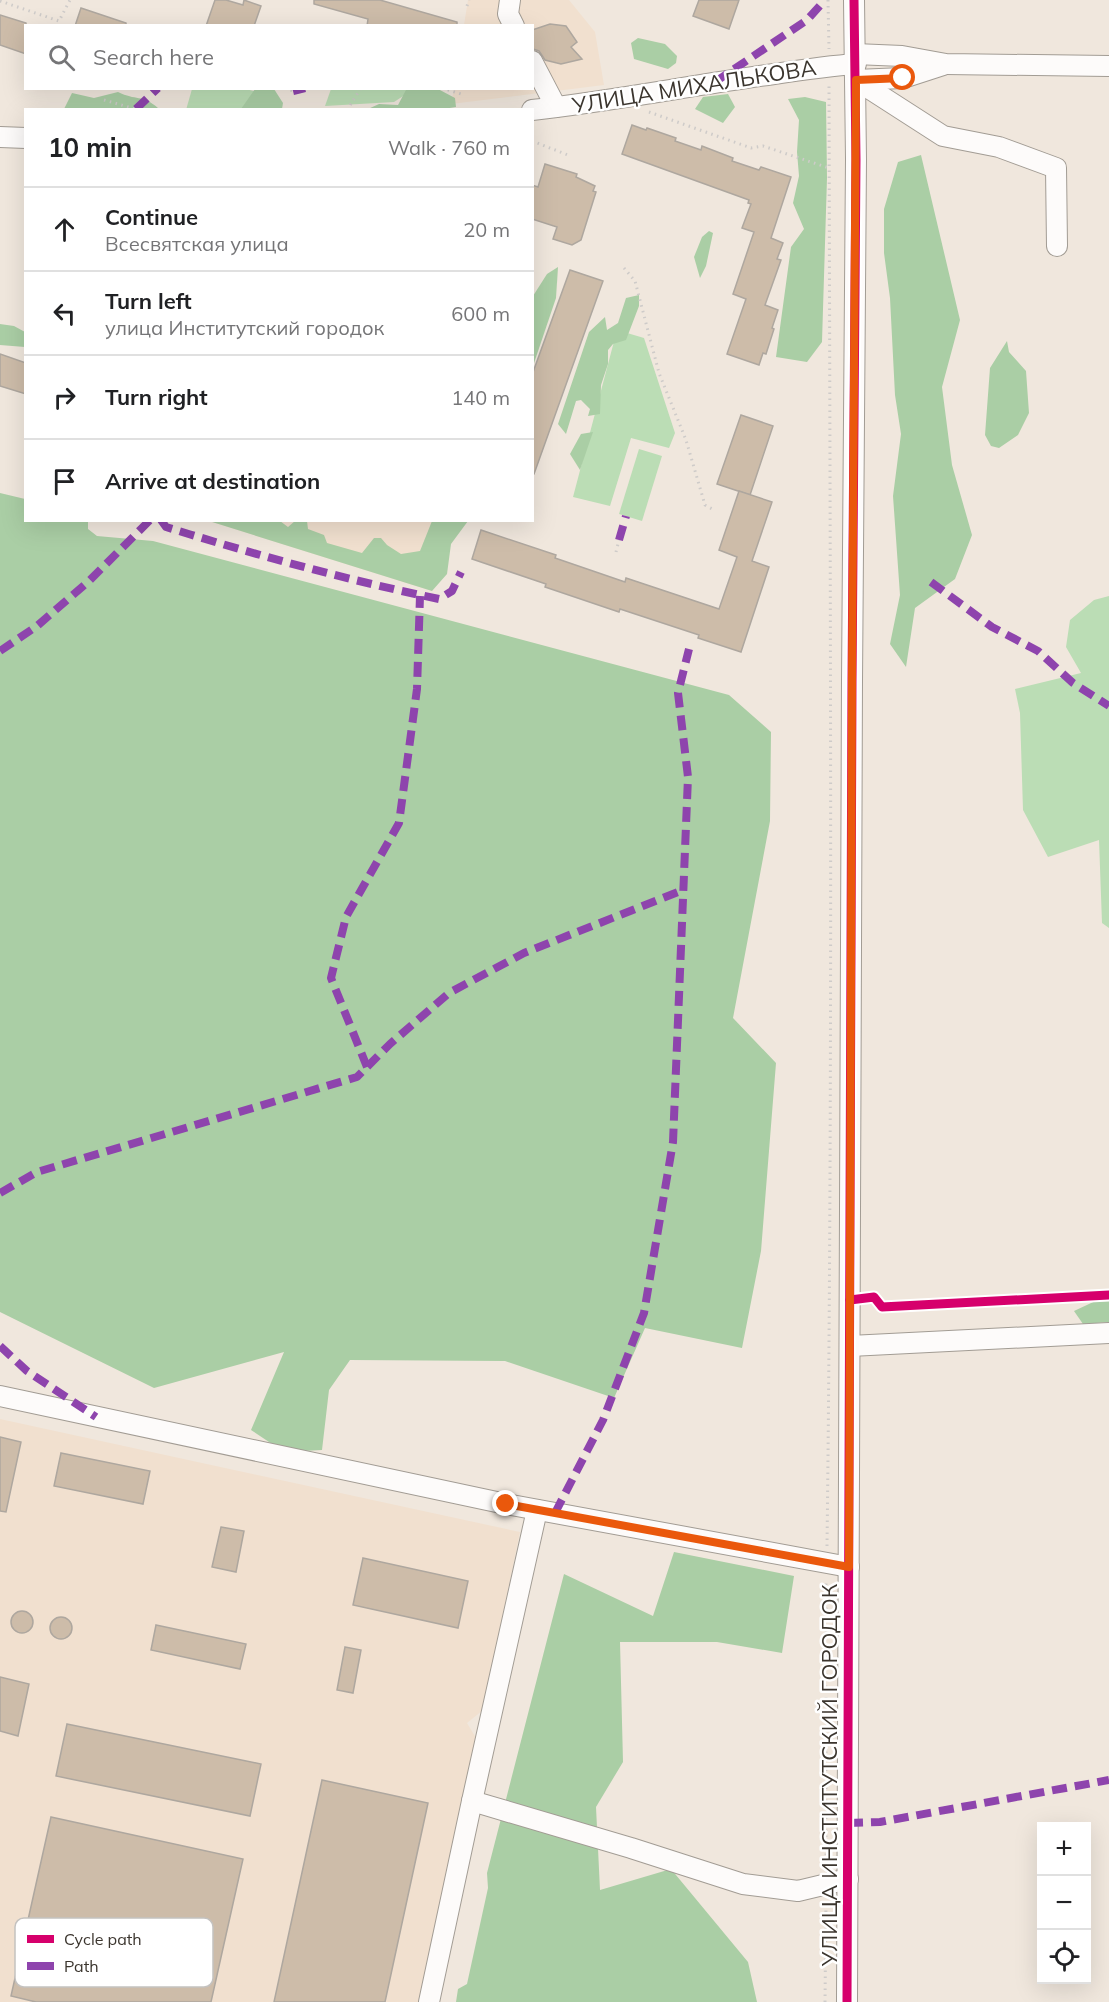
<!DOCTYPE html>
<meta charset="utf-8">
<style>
:root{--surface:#fff;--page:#f2f2f2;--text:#202124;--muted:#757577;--line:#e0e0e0}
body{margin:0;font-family:Mulish,sans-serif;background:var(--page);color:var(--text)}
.controls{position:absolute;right:18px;bottom:18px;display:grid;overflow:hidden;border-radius:0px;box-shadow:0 6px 24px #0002}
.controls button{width:54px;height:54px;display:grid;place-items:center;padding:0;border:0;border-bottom:2px solid var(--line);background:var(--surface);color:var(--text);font:30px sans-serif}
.stop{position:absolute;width:18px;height:18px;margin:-14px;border:4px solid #ea580c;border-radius:50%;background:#fff}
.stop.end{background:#ea580c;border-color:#fff;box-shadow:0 2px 6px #0008}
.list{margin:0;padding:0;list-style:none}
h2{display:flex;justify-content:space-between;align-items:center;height:78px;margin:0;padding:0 24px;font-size:26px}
h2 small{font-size:20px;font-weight:400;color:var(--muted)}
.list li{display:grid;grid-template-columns:39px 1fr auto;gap:18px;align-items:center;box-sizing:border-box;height:84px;padding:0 24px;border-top:2px solid var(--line)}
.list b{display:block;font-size:22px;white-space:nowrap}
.list p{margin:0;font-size:20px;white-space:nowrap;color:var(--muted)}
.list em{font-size:20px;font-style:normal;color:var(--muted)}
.icon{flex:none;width:33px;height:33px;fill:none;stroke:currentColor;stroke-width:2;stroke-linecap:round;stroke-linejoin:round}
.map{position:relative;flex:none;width:1109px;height:2002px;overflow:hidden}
.search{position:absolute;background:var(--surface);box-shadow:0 6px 24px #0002;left:24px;top:24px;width:510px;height:66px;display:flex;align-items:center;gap:15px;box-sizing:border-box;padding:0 21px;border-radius:0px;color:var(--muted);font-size:22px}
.panel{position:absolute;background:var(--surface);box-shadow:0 6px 24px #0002;left:24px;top:108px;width:510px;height:414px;border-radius:0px}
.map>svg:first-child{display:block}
</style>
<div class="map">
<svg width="1109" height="2002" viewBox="0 0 1109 2002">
<rect width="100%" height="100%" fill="#f0e7dd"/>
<g fill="#f1e0cf">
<path d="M 468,0 L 569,0 L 595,32 L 604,85 L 451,104 L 454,89 L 532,88 L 532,26 L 464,25 Z"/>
<path d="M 209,521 L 456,521 L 432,591 Z"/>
<path d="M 0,1419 L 520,1532 L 483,1710 L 467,1723 L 479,1743 L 423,2002 L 0,2002 Z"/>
</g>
<g fill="#bbddb5">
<path d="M 192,89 L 246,89 L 261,93 L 256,108 L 186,110 Z"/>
<path d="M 331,89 L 414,89 L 394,102 L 325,106 Z"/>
<path d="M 617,330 L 644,338 L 675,433 L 669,448 L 631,438 L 610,506 L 573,497 Z"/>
<path d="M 639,449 L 662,456 L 642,521 L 619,514 Z"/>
<path d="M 1109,596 L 1109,928 L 1102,923 L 1099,840 L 1048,857 L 1023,810 L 1020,713 L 1015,689 L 1081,673 L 1066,647 L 1070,620 L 1094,600 Z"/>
</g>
<g fill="#aacea5">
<path d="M 638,38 L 665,44 L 677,56 L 676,63 L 668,69 L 634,59 L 631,43 Z"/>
<path d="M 410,88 L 438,89 L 455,98 L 456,107 L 437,110 L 368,109 L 379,104 L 398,105 L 406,90 Z"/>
<path d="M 255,89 L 274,89 L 283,103 L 282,109 L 241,109 Z"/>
<path d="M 118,92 C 136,101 142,94 158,108 L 158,109 L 64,109 L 72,93 L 94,98 Z"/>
<path d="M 728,94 L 735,107 L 723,123 L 695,109 L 703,97 Z"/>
<path d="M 805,97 L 826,102 L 827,178 L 822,342 L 807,362 L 776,357 L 791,247 L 804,229 L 793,203 L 799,176 L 797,152 L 799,120 L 788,99 Z"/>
<path d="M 921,155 L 960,320 L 942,387 L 952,465 L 972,535 L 955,579 L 915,608 L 906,667 L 890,644 L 900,595 L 893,496 L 901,434 L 895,395 L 890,298 L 884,253 L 884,209 L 898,162 Z"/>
<path d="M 709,231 L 713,233 L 706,266 L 700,278 L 694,257 L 702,237 Z"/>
<path d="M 558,267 L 556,298 L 533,366 L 533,296 L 547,274 Z"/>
<path d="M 639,295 L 639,306 L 626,340 L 613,344 L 608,350 L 608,364 L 601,385 L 600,414 L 588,416 L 590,409 L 581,400 L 576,401 L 566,434 L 558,424 L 589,332 L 605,317 L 607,330 L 618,323 L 626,298 Z"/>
<path d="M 0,324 L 14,326 L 25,332 L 25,347 L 0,345 Z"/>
<path d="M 1007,341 L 1009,352 L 1026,371 L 1029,413 L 1018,435 L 999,448 L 991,446 L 985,435 L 990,368 Z"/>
<path d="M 593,432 L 580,470 L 570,454 L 581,434 Z"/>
<path d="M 0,493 L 25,499 L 26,520 L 88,521 L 88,529 L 97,536 L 153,541 L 729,695 L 771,732 L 770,821 L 733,1018 L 776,1063 L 761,1251 L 742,1348 L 645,1328 L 614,1398 L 505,1361 L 350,1360 L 329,1390 L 322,1450 L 284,1452 L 251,1430 L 284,1352 L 154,1388 L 0,1312 Z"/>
<path d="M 263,521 L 280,521 L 288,527 L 295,521 L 307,521 L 308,529 L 324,535 L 327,543 L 362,553 L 374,538 L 381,538 L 387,545 L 401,554 L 420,551 L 432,521 L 468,521 L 451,544 L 447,574 L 432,591 L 209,521 Z"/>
<path d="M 1104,1297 L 1109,1297 L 1109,1322 L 1083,1324 L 1074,1311 Z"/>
<path d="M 674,1552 L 794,1576 L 782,1653 L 717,1642 L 620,1642 L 623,1762 L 596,1807 L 600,1890 L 671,1869 L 748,1962 L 757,2002 L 456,2002 L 458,1989 L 467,1984 L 488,1888 L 487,1873 L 564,1574 L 653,1616 Z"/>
</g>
<g fill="#cdbca9" stroke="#aea79f" stroke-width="1.5">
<path d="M 215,0 L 226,0 L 243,5 L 244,0 L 261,6 L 254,26 L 206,26 Z"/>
<path d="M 314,0 L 380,0 L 457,22 L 457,26 L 367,26 L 368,19 L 314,4 Z"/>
<path d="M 699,0 L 739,0 L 729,29 L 693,16 Z"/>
<path d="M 81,8 L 126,23 L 126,26 L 75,26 Z"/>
<path d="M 0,15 L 26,23 L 26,54 L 0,45 Z"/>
<path d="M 550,24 L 566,26 L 577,42 L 571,47 L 582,59 L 561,64 L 545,60 L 539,51 L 533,49 L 532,30 Z"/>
<path d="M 632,125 L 646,130 L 647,128 L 676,138 L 675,141 L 701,150 L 702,146 L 733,158 L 732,161 L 759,170 L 761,167 L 791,177 L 771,238 L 783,243 L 777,259 L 781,260 L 765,305 L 778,310 L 772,328 L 774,329 L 766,354 L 763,353 L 759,365 L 727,354 L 746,299 L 733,294 L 754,232 L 742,228 L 751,204 L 748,203 L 749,200 L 622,154 Z"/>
<path d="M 545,164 L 577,174 L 576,177 L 595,186 L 593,191 L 596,192 L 581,240 L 572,245 L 553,239 L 557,227 L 532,219 L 532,185 L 538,187 Z"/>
<path d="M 570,270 L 603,281 L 534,474 L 532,474 L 532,375 Z"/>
<path d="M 0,354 L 26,363 L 26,394 L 0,386 Z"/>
<path d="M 741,415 L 773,426 L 750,495 L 717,484 Z"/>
<path d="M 739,491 L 772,502 L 752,561 L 769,567 L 741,652 L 698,638 L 699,635 L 620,609 L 619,612 L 545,587 L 546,584 L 472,559 L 481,530 L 556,555 L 555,558 L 625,582 L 626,578 L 719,609 L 737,557 L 719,550 Z"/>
<path d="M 0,1437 L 21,1442 L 6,1512 L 0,1511 Z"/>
<path d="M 61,1453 L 150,1471 L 143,1504 L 54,1486 Z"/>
<path d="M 221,1527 L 244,1531 L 236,1572 L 212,1567 Z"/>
<path d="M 363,1558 L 468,1581 L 458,1628 L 353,1605 Z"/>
<circle cx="22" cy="1622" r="11"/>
<circle cx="61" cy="1628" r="11"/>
<path d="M 156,1625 L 246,1644 L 240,1669 L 151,1650 Z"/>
<path d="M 345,1647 L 361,1650 L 353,1693 L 337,1690 Z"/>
<path d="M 0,1677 L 29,1684 L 18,1736 L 0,1731 Z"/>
<path d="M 67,1724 L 261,1764 L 250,1816 L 56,1776 Z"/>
<path d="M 322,1780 L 428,1803 L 385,2002 L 274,2002 Z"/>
<path d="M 51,1817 L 243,1859 L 211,2002 L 36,2002 L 11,1996 Z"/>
</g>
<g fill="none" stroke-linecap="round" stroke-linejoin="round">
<g stroke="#a29c94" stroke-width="22">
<g id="minor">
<path d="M 510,0 L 508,14 L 514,26"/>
<path d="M 855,54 L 902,56 L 946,64 L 1109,66"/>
<path d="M 532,61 L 556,107"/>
<path d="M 856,80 L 943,136 L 999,147 L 1056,168 L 1057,246"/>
<path d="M 856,80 L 903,78 L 943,65"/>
<path d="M 532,110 C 613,101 693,85 774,74 C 801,70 828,66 856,64"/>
<path d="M 0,137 L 26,138"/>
<path d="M 850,1346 L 1109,1333"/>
<path d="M 0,1396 L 506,1504 L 849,1567"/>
<path d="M 472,1801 L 631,1848 L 743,1884 L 798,1891 L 848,1879"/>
<path d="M 429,2002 L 472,1801 L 537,1510"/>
<path d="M 847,2002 L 852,681 L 856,159 L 854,0"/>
</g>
</g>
<g stroke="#cecbc9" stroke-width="3" stroke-dasharray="1.5 4.5" stroke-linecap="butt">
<path d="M 828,0 L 829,49"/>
<path d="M 0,1 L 59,21 L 70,0"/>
<path d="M 467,6 L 469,0"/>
<path d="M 285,88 L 293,91"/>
<path d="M 442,88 L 461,94"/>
<path d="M 104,100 L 139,110"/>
<path d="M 347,110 L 361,88"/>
<path d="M 649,112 L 751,148 L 763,146 L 829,168"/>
<path d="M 532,141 L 568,155"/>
<path d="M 624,268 L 635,281 L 659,373 L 686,440 L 705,505 L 714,510"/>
<path d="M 527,522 L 527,520"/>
<path d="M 616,552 L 619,540"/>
<path d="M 827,1546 C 833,1058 830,571 829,83"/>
<path d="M 826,1867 L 826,1580"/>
<path d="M 825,2002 L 826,1901"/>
</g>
<use href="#minor" stroke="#fdfbfa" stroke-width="20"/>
<g stroke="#8e44ad" stroke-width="8" stroke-dasharray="15 8" stroke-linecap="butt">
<path d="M 715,82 L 807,20 L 825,0"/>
<path d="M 293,91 L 305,88"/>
<path d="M 136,109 L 158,88"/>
<path d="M 161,520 L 166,527 C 256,555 347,580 439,599 L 452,591 L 461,572"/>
<path d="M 619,540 L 626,516"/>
<path d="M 931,582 L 992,627 L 1038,651 L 1073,683 L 1109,706"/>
<path d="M 0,651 L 37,626 L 89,581 L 150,520"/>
<path d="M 367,1067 L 331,978 L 346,917 L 399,823 L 417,689 L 420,596"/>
<path d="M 0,1193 L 37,1172 L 357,1077 L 390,1044 L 449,993 L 524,953 L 683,890"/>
<path d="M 0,1346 L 27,1371 L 96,1417"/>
<path d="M 555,1513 L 603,1420 L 644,1313 L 673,1142 L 688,777 L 678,693 L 689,649"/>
<path d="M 848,1823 L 880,1822 L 1109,1780"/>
</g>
<g stroke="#fff" stroke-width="13">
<g id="cycleway">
<path d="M 850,1300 L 874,1297 L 882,1307 L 1109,1295"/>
<path d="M 847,2002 L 852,681 L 856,159 L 854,0"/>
</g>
</g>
<use href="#cycleway" stroke="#d6006c" stroke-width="9"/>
</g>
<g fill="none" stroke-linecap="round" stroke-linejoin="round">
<path stroke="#ea580c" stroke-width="8" d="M 506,1504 L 849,1567 L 852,681 L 856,80 L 903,78"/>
</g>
<g text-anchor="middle" stroke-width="5" stroke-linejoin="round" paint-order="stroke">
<g font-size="22" fill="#3b352e" stroke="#fff">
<text transform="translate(694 86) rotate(-9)" y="8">УЛИЦА МИХАЛЬКОВА</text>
<text transform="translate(829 1775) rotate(-90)" y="8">УЛИЦА ИНСТИТУТСКИЙ ГОРОДОК</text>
</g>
</g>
<rect x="15" y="1918" width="198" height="69" rx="9" fill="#fff" stroke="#c4c2c0" stroke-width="1.5"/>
<rect x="27" y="1935" width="27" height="8" fill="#d6006c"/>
<rect x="27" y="1962" width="27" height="8" fill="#8e44ad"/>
<g font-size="16" fill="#3b352e">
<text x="64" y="1945">Cycle path</text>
<text x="64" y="1972">Path</text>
</g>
</svg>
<div class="controls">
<button>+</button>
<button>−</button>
<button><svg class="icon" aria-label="locate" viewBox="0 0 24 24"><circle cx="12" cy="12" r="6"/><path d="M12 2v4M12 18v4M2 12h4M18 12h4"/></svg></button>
</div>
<div class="stop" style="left:903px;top:78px"></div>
<div class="stop end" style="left:506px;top:1504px"></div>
<div class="search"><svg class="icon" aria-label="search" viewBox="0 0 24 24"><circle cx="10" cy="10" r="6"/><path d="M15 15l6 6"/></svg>Search here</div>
<section class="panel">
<h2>10 min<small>Walk · 760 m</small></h2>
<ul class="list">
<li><svg class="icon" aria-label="ahead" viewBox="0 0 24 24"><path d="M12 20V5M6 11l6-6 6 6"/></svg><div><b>Continue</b><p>Всесвятская улица</p></div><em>20 m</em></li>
<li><svg class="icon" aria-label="left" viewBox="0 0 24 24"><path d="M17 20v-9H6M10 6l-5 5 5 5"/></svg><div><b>Turn left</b><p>улица Институтский городок</p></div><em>600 m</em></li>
<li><svg class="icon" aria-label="right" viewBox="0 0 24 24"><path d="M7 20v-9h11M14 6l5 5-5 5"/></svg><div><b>Turn right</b></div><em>140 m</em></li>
<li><svg class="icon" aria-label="arrive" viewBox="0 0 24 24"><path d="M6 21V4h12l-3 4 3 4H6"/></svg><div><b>Arrive at destination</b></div></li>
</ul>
</section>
</div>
